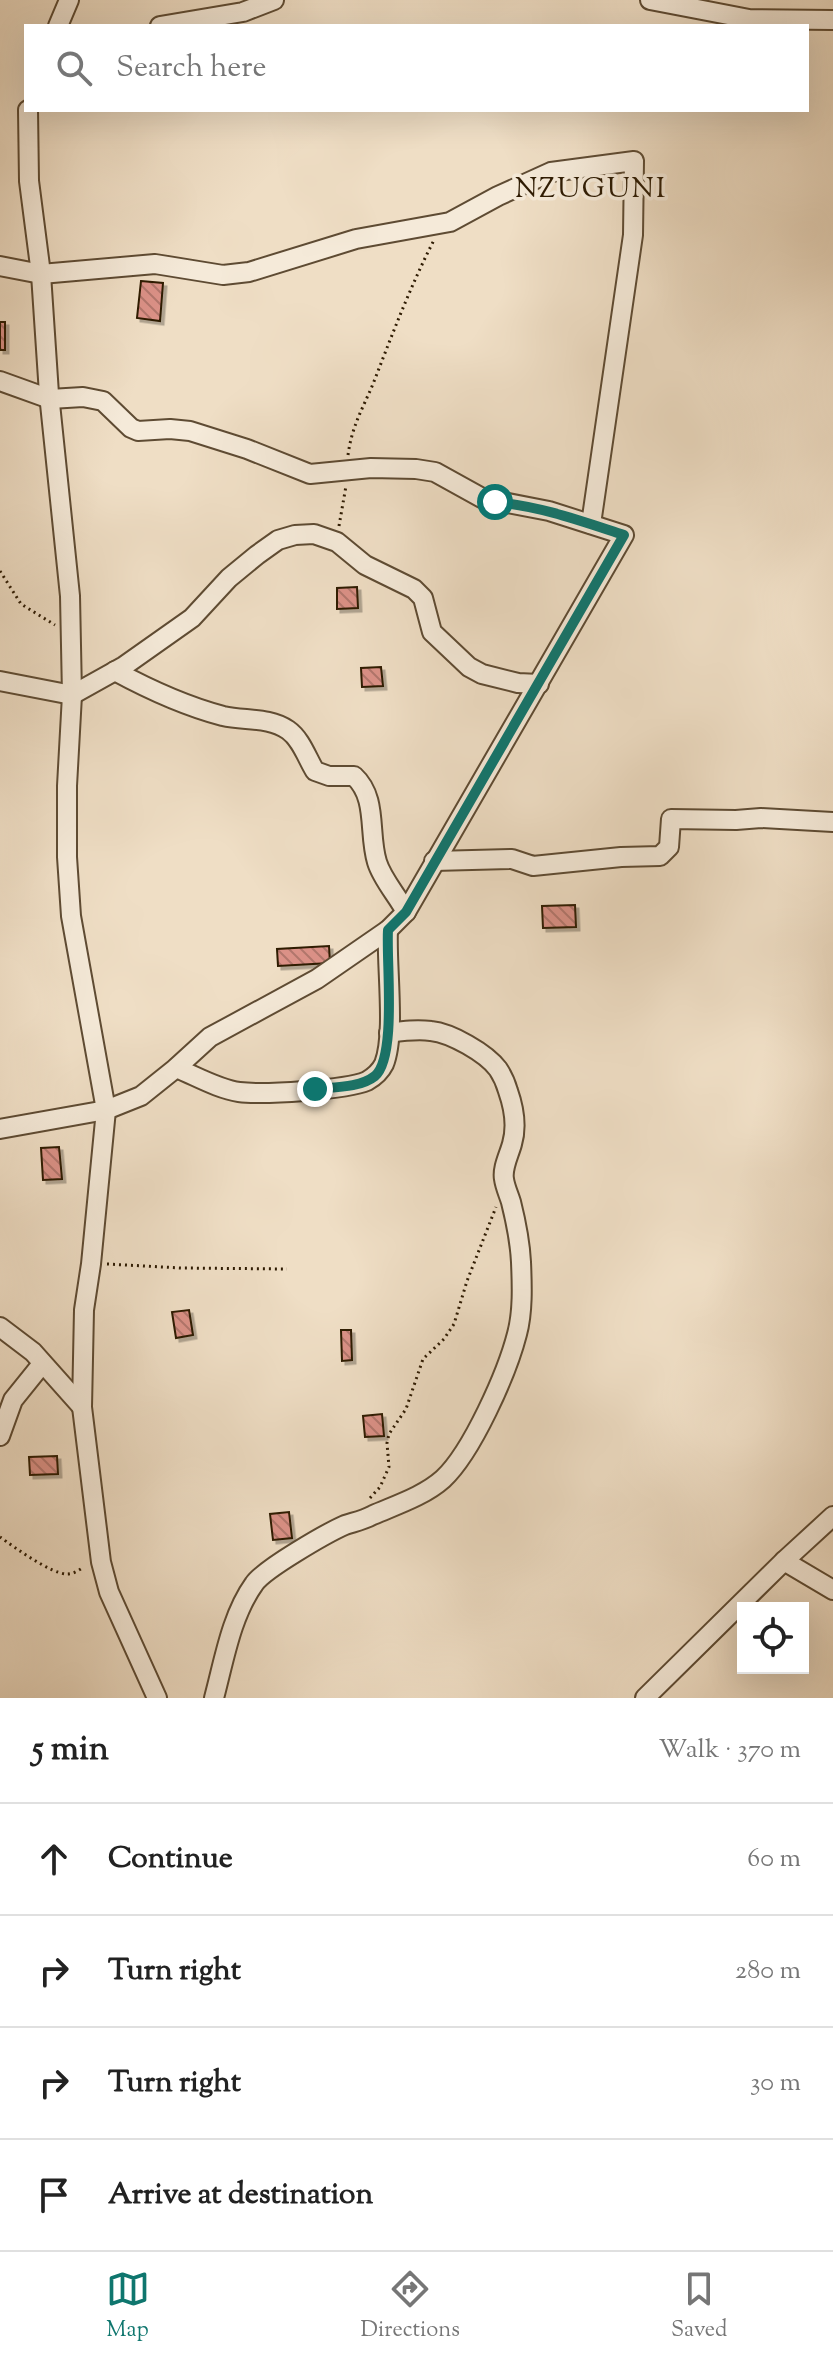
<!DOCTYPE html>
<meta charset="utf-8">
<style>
:root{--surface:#fff;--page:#f6f6f6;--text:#222;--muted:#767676;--line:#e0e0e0;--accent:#0f766e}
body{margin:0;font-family:"Sorts Mill Goudy",serif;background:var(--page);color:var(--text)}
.controls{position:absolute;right:24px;bottom:24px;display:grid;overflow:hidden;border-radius:0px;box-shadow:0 8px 32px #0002}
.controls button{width:72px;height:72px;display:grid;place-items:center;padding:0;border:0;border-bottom:2px solid var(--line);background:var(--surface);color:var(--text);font:40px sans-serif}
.stop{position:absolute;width:24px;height:24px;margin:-18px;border:6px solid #0f766e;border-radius:50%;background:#fff}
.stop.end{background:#0f766e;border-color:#fff;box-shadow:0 2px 8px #0008}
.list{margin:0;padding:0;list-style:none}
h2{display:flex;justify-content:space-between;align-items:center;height:104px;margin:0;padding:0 32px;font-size:34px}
h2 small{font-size:26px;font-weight:400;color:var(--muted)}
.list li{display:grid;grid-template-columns:52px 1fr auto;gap:24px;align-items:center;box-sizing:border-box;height:112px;padding:0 32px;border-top:2px solid var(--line)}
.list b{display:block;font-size:30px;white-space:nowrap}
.list em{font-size:26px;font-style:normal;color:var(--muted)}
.icon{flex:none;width:44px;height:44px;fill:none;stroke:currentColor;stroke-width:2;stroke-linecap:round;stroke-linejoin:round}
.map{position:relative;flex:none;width:833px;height:1698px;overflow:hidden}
.search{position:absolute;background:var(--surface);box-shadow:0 8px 32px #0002;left:24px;right:24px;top:24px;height:88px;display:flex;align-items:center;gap:20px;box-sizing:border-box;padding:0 28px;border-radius:0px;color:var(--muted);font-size:30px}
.sheet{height:552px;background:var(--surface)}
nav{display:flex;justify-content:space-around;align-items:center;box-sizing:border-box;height:112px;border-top:2px solid var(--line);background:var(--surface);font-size:22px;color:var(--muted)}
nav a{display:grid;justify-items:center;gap:4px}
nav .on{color:var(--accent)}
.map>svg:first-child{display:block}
</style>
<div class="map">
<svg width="833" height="1698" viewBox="0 0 833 1698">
<defs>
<pattern id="building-back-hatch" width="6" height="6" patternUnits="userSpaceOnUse" patternTransform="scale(2)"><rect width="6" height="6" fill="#db9187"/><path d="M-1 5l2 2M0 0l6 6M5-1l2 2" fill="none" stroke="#b2766c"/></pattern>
<filter id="shadow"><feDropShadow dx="3.5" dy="3.5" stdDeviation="0" flood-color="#0004"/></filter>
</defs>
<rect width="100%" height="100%" fill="#efdec5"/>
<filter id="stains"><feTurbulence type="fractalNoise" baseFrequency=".0025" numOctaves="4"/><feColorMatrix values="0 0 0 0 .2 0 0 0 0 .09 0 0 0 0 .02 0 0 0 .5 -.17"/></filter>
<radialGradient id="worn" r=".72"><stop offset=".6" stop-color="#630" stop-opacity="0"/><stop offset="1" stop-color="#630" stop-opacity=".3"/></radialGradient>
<g fill="url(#building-back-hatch)" stroke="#2d1a02" stroke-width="2" filter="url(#shadow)">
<path d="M 141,281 L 163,283 L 160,321 L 137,318 Z"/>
<rect x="0" y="322" width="5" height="28"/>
<path d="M 357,587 L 358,608 L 337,609 L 337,588 Z"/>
<path d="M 381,667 L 383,686 L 362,687 L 361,668 Z"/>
<path d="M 575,905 L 576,927 L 543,928 L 542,906 Z"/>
<path d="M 329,946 L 330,963 L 278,966 L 277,949 Z"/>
<path d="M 59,1147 L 62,1179 L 43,1180 L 41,1148 Z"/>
<path d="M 189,1310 L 193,1335 L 176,1338 L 172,1312 Z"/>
<path d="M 341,1330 L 351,1330 L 352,1360 L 342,1361 Z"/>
<path d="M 382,1414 L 384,1436 L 365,1437 L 363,1416 Z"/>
<path d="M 57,1456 L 58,1474 L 30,1475 L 29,1457 Z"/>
<path d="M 289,1512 L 292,1538 L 273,1540 L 270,1514 Z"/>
</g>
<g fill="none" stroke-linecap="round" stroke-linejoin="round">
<g stroke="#5e4b33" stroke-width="22">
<g id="minor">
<path d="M 650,0 L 749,19 L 833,20"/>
<path d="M 58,26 L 69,0"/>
<path d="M 160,26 L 243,12 L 274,0"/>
<path d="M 28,110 L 29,181 L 41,274 L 49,394 L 70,596 L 72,695 L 67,786 L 67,857 L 71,916 L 106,1110 L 91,1264 L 84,1310 L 82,1407 L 101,1562 L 109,1592 L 157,1698"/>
<path d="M 0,266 L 41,274 L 155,264 L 223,275 L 249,272 L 356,239 L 450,222 L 498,196 L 551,172 L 634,161 L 633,235 L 591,524"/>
<path d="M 0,381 L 50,399 L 83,397 L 103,401 L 131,428 L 138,431 L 170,429 L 190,431 L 247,449 L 310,474 L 371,468 L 416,469 L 435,472 L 482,498 L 549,511 L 624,535 L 406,912 L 388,930 L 317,979 L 210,1037 L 176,1068 L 141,1096 L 106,1110 L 0,1129"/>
<path d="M 115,671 C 150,690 185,706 223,716 C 245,721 269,717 288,730 C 301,739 307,758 315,771 L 329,776 L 354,776 C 378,798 368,833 377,862 C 382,879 397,895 406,912"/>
<path d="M 0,681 L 72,695 L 124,666 L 192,618 L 229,578 L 257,555 L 278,540 L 295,535 L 314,534 L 337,542 L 365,565 L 414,589 L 423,598 L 432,632 L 469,667 L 482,674 L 518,683 L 539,684"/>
<path d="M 434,861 L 512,859 L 533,866 L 621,857 L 660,856 L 669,847 L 671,819 L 736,820 L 761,818 L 833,822"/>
<path d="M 176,1068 C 196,1076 218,1089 239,1092 C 263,1095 346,1090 367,1081 C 374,1077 380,1072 384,1064 C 396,1034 386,965 388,930"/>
<path d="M 0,1327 L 33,1352 L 82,1407"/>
<path d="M 0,1436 L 13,1400 L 42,1364"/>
<path d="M 784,1561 L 833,1590"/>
<path d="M 214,1698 C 224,1661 231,1616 254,1584 C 264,1569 327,1533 345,1525 C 354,1522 364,1520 373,1515 C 396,1505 424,1496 443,1479 C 472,1452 507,1373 517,1334 C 523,1312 522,1285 521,1262 C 520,1242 516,1222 511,1202 C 509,1195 505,1187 504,1179 C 502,1168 509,1155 512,1144 C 517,1127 514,1108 508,1091 C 506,1084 502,1075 498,1069 C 486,1053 451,1033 431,1031 C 416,1029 403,1031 389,1033"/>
<path d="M 645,1698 L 784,1561 L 833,1516"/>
</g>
</g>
<g stroke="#2d1a02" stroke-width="3" stroke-dasharray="2 4" stroke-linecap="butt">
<path d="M 348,455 C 352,426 362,410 373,384 C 392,335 410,287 434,240"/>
<path d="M 339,526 L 346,486"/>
<path d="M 0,571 L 21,604 L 55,625"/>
<path d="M 107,1264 L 181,1268 L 287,1269"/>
<path d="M 370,1498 L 380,1487 L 389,1467 L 387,1443 L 389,1434 L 406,1409 L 423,1359 L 444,1339 L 454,1324 L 467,1281 L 496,1207"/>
<path d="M 0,1537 C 14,1547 51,1574 67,1574 C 74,1574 79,1570 84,1567"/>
</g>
<use href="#minor" stroke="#f5ead9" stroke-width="18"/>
</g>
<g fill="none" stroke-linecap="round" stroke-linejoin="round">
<path stroke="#0f766e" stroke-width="10" d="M 315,1089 C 334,1087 360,1088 375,1076 C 397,1057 386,961 388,930 L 406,912 L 624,535 C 581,521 540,506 495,502"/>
</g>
<g text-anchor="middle" stroke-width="7" stroke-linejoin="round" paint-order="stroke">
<g font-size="28" letter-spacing="2" fill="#2d1a02" stroke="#f5ead9">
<text x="591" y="197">NZUGUNI</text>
</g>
</g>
<rect width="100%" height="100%" filter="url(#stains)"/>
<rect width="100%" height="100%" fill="url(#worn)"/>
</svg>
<div class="controls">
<button><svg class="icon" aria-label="locate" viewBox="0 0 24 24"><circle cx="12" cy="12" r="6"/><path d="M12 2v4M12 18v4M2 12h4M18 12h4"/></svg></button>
</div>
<div class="stop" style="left:495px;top:502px"></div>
<div class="stop end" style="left:315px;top:1089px"></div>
<div class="search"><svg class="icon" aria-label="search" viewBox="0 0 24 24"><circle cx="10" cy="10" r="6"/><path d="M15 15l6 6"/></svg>Search here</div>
</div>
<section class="sheet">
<h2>5 min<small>Walk · 370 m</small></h2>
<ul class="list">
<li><svg class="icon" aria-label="ahead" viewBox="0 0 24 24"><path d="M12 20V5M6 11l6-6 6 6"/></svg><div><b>Continue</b></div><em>60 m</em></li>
<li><svg class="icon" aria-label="right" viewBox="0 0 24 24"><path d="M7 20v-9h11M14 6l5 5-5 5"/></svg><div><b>Turn right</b></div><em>280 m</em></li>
<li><svg class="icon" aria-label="right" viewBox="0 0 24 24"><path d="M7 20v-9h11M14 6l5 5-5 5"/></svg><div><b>Turn right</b></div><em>30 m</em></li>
<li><svg class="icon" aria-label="arrive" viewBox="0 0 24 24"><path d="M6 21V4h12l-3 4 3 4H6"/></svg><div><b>Arrive at destination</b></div></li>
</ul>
</section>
<nav>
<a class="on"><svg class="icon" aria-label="map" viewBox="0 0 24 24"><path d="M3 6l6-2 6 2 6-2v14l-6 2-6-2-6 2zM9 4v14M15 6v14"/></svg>Map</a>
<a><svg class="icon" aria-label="directions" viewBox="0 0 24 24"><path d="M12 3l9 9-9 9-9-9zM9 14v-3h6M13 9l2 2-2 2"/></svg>Directions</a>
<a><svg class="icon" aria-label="saved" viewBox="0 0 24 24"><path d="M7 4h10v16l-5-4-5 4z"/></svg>Saved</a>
</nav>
